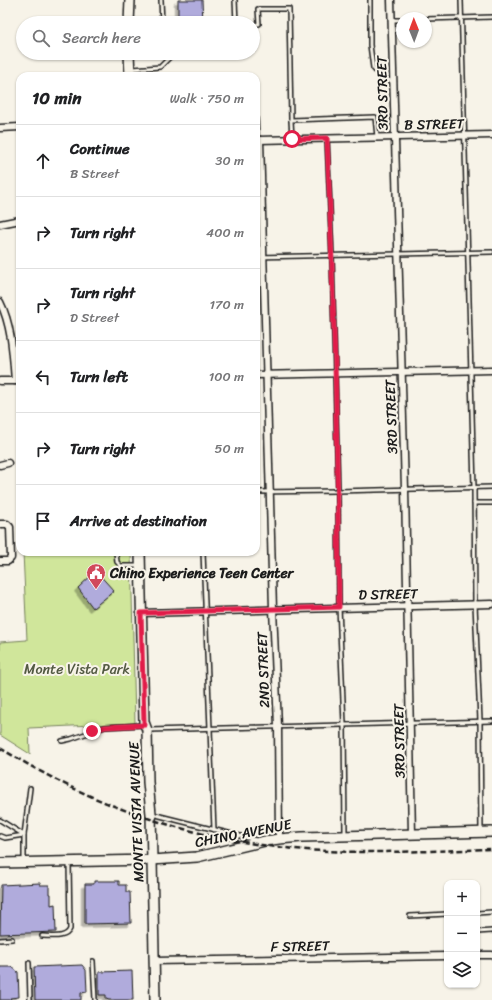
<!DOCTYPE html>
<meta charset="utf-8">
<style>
:root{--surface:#fff;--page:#f2f2f2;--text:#202124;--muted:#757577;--line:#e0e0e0}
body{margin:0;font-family:Sriracha,sans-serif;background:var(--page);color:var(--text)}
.controls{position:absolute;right:12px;bottom:12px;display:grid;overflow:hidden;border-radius:8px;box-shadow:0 1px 3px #0004}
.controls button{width:36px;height:36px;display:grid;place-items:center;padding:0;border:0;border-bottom:1px solid var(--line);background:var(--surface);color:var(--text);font:20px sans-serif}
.compass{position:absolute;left:396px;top:12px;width:36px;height:36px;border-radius:50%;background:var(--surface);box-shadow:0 1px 3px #0004;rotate:359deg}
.stop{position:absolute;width:12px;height:12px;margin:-9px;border:3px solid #e11d48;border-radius:50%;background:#fff}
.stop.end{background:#e11d48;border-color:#fff;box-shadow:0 1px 4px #0008}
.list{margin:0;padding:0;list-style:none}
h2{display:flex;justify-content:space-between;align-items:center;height:52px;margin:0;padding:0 16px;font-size:17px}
h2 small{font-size:13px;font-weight:400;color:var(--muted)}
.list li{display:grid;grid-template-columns:26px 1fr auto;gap:12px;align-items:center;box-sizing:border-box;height:72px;padding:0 16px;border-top:1px solid var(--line)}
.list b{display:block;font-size:15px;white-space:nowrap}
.list p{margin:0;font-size:13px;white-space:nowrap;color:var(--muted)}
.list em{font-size:13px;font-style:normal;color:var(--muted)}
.icon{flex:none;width:22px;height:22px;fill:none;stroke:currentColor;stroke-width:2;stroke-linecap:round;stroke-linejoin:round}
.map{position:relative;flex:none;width:492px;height:1000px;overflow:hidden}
.search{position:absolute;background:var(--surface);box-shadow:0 1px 3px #0004;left:16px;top:16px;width:244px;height:44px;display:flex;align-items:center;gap:10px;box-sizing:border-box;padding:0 14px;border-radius:22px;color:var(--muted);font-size:15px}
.panel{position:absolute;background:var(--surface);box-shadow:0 1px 3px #0004;left:16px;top:72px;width:244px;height:484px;border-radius:12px}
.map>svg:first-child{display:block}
</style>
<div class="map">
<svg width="492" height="1000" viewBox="0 0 492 1000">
<defs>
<filter id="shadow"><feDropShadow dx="-3.5" dy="3.5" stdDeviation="0" flood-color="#0004"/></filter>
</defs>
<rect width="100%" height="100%" fill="#f7f3e8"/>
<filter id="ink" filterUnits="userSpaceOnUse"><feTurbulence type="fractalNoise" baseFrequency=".025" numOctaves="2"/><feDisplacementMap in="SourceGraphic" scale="8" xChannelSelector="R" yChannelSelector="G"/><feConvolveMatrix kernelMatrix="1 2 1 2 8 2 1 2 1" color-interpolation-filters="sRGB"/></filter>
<g filter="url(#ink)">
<path fill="#d0e69b" stroke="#76815c" d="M 23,552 L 131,552 L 135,723 L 29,728 L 30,754 L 0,735 L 0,642 L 27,640 Z"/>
<g fill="#b0abdc" stroke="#1c1c1c" filter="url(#shadow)">
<path d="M 178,0 L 202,0 L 203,23 L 178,23 Z"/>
<path d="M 96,571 L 114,591 L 93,608 L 78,588 Z"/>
<path d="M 94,881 L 119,881 L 119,885 L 126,885 L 126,892 L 130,892 L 131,923 L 85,924 L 85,884 L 94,884 Z"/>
<path d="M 40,883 L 40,885 L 49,885 L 49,894 L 51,894 L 51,905 L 55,904 L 56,932 L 0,934 L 1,885 Z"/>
<path d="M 82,965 L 86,970 L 87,992 L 81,993 L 81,1000 L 35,1000 L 34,967 Z"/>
<path d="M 0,967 L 12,967 L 18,972 L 19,997 L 10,998 L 11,1000 L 0,1000 Z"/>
<path d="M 132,971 L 133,1000 L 109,1000 L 106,999 L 106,995 L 99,995 L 99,972 Z"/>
</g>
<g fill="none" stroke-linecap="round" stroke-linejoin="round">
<g stroke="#1c1c1c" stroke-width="6">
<g id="lane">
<path d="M 161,0 L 162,23"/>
<path d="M 235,0 L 236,23"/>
<path d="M 370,0 L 370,45 L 373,68 L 380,76 L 393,82"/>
<path d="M 461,0 L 474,488 L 475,604 L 480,721 L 481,832"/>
<path d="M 426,19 L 492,17"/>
<path d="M 392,20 L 402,20"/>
<path d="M 253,25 L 259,24 L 258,9 L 289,9 L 291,120"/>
<path d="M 132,69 L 160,67 L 174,53"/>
<path d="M 256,119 L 257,140"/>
<path d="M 327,138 L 332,256 L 338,491 L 339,607 L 344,724 L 345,834"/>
<path d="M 292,139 L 291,120 L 375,117 L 377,137"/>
<path d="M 256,257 L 492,252"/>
<path d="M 256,492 L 338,491 L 492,487"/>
<path d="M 474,503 L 492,503"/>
<path d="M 116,552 L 117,562 L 121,566 L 140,566"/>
<path d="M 203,552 L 214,830"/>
<path d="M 149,730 L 492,721"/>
<path d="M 62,741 L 71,739 L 105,727 L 144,725"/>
<path d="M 152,814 L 256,840"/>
<path d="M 0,820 L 24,835 L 24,861"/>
<path d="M 0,836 L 5,838 L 24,835 L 30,788"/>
<path d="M 477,913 L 492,912"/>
<path d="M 410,916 L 447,914"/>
<path d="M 477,932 L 492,931"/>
<path d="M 42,936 C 51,936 66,939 70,929 L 69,862"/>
<path d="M 0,940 L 12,939"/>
<path d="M 93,961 L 95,1000"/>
<path d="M 29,963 L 30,1000"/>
</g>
</g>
<g stroke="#1c1c1c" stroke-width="9">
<g id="street">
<path d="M 391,0 L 405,489 L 412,834"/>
<path d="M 0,128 L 20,127"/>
<path d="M 258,140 L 492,135"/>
<path d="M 260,140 L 273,609 L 278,726 L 279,839"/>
<path d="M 0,224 L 20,220"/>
<path d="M 0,302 C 12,326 13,355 15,381"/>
<path d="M 256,375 L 492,370"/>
<path d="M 0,381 L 20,381"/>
<path d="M 0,465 L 8,463"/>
<path d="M 0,524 L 7,524 L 10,527 L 11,558 L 8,561 L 0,561"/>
<path d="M 141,613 L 492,604"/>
<path d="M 477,955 L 492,955"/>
<path d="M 154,961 L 447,956"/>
</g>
</g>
<g stroke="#1c1c1c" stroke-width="12">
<g id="secondary">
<path d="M 129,23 L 130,0"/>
<path d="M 129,53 L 130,76"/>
<path d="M 140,552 L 144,722 L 147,730 L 148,782 L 151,814 L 155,1000"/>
<path d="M 0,863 L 151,860 L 197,857 L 265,841 L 279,839 L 302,837 L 492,832"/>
</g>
</g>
<use href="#lane" stroke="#f7f3e8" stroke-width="3"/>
<use href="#street" stroke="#f7f3e8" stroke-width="6"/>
<use href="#secondary" stroke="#f7f3e8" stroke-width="9"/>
<path stroke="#1c1c1c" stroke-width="2.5" stroke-dasharray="6 3" stroke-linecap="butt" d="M 0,748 C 25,763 51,778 77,790 C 149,824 229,844 307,850 C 369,854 431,851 492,849"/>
</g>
</g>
<g fill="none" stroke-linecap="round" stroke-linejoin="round" filter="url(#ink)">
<path stroke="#e11d48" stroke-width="5" d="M 92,731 L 105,727 L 145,725 L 144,722 L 141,613 L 339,607 C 338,451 334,294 327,138 L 292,139"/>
</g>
<defs>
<g id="civic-pin" transform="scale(1)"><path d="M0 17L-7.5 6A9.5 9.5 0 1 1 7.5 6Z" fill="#d1495b" stroke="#f7f3e8"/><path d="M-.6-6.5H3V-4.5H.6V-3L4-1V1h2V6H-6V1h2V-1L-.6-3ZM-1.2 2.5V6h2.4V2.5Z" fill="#fff"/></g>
</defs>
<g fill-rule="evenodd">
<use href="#civic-pin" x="96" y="573"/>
</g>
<g text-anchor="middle" stroke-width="4" stroke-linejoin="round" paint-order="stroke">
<g font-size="14" fill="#1c1c1c" stroke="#f7f3e8">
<text transform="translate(382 93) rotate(-91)" y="5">3RD STREET</text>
<text transform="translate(434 124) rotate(-1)" y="5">B STREET</text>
<text transform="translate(391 417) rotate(-92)" y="5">3RD STREET</text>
<text transform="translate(388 594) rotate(-1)" y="5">D STREET</text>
<text transform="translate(263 670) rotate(-92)" y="5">2ND STREET</text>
<text transform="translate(399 741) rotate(-91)" y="5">3RD STREET</text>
<text transform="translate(136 812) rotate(-92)" y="5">MONTE VISTA AVENUE</text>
<text transform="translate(243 833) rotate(-11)" y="5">CHINO AVENUE</text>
<text transform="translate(300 946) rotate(-1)" y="5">F STREET</text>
</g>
<g font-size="14" font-weight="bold" fill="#1c1c1c" stroke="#f7f3e8" text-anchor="start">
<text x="110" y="578">Chino Experience Teen Center</text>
</g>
<g font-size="14" fill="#525942" stroke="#f7f3e8">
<text x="77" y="674">Monte Vista Park</text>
</g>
</g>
</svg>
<div class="controls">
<button>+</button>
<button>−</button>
<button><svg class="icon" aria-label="layers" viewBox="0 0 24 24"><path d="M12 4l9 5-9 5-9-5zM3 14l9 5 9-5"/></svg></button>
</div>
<svg class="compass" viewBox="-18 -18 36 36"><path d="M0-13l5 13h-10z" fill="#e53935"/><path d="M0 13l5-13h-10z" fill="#757577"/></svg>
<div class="stop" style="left:292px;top:139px"></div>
<div class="stop end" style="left:92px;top:731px"></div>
<div class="search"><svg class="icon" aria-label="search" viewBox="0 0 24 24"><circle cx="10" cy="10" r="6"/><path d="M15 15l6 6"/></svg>Search here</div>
<section class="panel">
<h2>10 min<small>Walk · 750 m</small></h2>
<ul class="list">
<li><svg class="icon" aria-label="ahead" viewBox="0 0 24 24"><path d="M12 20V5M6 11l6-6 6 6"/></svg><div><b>Continue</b><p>B Street</p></div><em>30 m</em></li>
<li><svg class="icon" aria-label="right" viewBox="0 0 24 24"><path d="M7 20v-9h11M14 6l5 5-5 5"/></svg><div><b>Turn right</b></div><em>400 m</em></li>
<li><svg class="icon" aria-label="right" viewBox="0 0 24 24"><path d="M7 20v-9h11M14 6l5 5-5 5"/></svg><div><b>Turn right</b><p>D Street</p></div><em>170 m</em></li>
<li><svg class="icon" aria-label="left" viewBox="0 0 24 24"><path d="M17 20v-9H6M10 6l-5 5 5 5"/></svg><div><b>Turn left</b></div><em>100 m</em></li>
<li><svg class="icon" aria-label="right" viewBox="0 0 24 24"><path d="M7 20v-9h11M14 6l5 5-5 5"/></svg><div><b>Turn right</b></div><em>50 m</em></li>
<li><svg class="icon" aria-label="arrive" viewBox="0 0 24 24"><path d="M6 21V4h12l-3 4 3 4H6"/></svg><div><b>Arrive at destination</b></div></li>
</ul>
</section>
</div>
